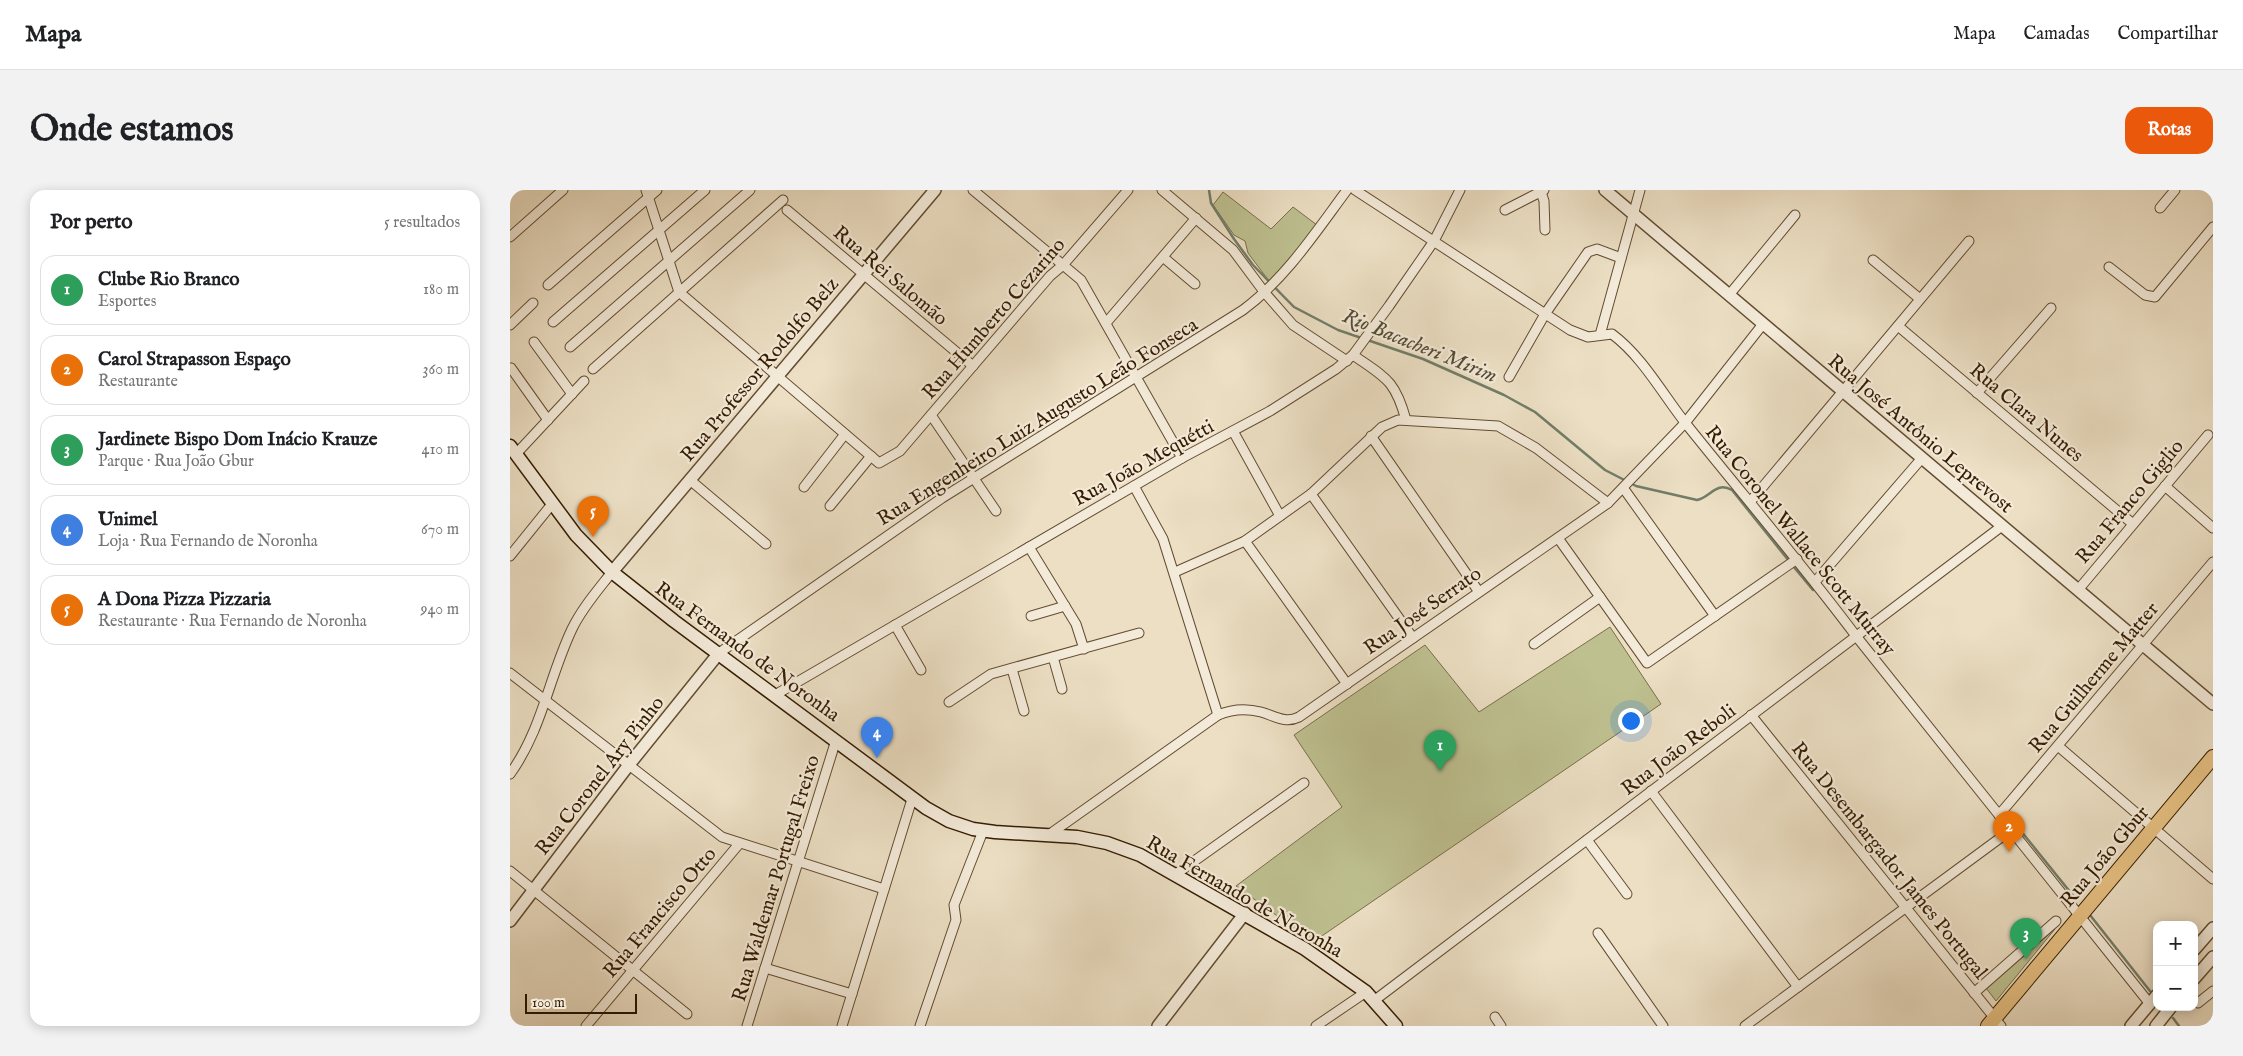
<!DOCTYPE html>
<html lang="pt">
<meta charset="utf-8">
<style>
:root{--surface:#fff;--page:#f2f2f2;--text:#202124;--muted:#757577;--line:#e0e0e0;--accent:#ea580c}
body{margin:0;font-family:"IM FELL English",serif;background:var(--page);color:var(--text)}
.controls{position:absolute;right:15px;bottom:15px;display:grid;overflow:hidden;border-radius:10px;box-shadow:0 2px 12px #0003}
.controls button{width:45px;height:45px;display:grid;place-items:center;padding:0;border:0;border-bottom:1px solid var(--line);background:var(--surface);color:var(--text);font:25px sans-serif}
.scale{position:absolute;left:15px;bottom:12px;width:112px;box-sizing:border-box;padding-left:5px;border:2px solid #351c00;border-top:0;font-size:14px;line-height:18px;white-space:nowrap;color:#351c00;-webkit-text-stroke:4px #f3ead9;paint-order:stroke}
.you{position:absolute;left:1120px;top:530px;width:18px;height:18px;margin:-12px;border:4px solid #fff;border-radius:50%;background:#1a73e8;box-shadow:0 0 0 8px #1a73e833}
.badge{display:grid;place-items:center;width:32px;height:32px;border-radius:50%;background:var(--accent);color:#fff;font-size:16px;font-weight:700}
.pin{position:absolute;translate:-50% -41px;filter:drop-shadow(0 1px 2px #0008)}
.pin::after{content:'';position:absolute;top:26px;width:18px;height:15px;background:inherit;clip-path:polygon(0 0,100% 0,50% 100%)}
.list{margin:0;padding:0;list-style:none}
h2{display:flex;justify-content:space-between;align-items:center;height:65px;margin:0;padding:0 20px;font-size:21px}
h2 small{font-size:16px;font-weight:400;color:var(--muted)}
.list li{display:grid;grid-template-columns:32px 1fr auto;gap:15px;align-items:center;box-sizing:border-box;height:70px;margin:0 10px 10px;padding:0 10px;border:1px solid var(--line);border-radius:15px}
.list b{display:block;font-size:19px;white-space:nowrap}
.list p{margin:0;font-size:16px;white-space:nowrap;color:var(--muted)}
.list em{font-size:16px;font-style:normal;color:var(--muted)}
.map{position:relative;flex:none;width:1703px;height:836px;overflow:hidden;border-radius:15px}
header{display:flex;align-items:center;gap:30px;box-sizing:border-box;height:70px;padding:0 25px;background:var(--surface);border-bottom:1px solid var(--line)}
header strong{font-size:24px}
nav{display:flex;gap:28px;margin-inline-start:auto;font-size:18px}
.intro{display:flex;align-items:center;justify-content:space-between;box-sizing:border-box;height:120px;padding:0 30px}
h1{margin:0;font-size:35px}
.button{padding:12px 22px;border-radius:15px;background:var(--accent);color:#fff;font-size:18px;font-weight:700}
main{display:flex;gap:30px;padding:0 30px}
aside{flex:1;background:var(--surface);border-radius:15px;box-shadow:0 2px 12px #0003}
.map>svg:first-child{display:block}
</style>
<header>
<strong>Mapa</strong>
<nav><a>Mapa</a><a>Camadas</a><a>Compartilhar</a></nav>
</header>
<div class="intro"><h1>Onde estamos</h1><a class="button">Rotas</a></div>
<main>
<aside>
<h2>Por perto<small>5 resultados</small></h2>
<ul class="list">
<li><span class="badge" style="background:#2e9e5b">1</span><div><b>Clube Rio Branco</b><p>Esportes</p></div><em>180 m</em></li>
<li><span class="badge" style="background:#e8710a">2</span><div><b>Carol Strapasson Espaço</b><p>Restaurante</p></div><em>360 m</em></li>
<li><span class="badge" style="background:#2e9e5b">3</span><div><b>Jardinete Bispo Dom Inácio Krauze</b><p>Parque · Rua João Gbur</p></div><em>410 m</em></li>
<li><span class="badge" style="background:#3f7fe0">4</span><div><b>Unimel</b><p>Loja · Rua Fernando de Noronha</p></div><em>670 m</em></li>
<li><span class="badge" style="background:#e8710a">5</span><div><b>A Dona Pizza Pizzaria</b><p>Restaurante · Rua Fernando de Noronha</p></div><em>940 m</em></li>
</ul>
</aside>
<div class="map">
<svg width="1703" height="836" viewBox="0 0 1703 836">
<rect width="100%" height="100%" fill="#ecdfc4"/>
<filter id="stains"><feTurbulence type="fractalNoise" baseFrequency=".004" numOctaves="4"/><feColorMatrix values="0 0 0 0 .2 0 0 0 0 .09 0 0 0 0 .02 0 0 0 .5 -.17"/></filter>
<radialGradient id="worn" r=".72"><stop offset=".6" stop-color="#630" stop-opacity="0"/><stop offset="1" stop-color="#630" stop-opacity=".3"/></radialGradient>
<g fill="#bec090" stroke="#7a6e48">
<path d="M 713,2 L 761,39 L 783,17 L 807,35 L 775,75 L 759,91 L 738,63 L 735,51 L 724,45 L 703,15 Z"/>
<path d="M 1100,437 L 1151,514 L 803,752 L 726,696 L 832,617 L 784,545 L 915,455 L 969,522 Z"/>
<path d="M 1545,739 L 1486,811 L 1476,798 Z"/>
</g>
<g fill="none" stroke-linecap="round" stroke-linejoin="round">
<g stroke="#717d69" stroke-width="2.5">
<path d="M 699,0 L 701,13 L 724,49 L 743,75 L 784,117 L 828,140 L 913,169 L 994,205 L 1025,222 L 1095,280 L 1126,296 L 1187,310 C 1201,307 1206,291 1222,300 L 1279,371"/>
<path d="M 1283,376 L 1303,400"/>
<path d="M 1511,641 L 1565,708"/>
<path d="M 1580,725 L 1640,801"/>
<path d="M 1663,828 L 1669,836"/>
</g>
<g stroke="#634d31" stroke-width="11">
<g id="minor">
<path d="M 136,0 L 169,102 L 369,273 L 390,261 L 540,86 L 553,75 L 618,0"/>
<path d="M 463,0 L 571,90 L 672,268"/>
<path d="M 652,0 L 723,60 L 755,103 L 783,135 L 837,171"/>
<path d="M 845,0 L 1060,140 L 1078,147 L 1102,144 C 1133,167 1153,205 1177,235 C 1233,305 1292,374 1346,446 L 1640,814"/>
<path d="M 1031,2 L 1034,11 L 1035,40"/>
<path d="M 1650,18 L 1665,0"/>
<path d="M 277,20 L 463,176"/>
<path d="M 995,20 L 1034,0"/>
<path d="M 0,47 L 53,0"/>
<path d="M 653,67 L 685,94"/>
<path d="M 1363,70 L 1410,109"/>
<path d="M 1599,77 L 1635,105 L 1645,107 L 1703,37"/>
<path d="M 38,95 L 147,0"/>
<path d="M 1219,105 L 1285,25"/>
<path d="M 43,132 L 195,0"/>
<path d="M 596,133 L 686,28"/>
<path d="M 0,135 L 23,113"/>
<path d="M 1388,136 L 1623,334"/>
<path d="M 1090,145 L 1130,0"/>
<path d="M 24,152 L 62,204"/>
<path d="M 60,157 L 240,0"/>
<path d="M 843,165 C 876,188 885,190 896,230"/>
<path d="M 1,178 L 38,230"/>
<path d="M 83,179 L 273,10"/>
<path d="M 999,187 L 1035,124 L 1078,62 L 1087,59 L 1111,68"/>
<path d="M 1467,203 L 1541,118"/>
<path d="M 421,225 L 486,321"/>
<path d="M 723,241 L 770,326"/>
<path d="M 861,246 L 969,402"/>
<path d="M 6,264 L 74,191"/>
<path d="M 180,290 L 256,354"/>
<path d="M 624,296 L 653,349 L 708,525"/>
<path d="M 1655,296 L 1703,338"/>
<path d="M 294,297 L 335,244"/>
<path d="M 1114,299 L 1205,426"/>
<path d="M 801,304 L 903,448"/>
<path d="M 1240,312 L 1459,51"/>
<path d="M 320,316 L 361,266"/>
<path d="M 1048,348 L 1137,473 L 1287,369"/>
<path d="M 735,351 L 837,494"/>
<path d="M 519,357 L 566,434 L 574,459"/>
<path d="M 0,366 L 42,314"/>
<path d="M 665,382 L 735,351 L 801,304 L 872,237 L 888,230 L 988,236 L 1026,258 L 1098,313"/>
<path d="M 1305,392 L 1412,268"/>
<path d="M 1568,400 L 1698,245"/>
<path d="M 521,426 L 555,416"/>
<path d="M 385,435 L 411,480"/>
<path d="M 1024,454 L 1090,407"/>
<path d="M 209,463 L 432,308 L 733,120 C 776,88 805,43 837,0"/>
<path d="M 543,467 L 552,499"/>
<path d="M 502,479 L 514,521"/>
<path d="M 0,483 L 212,647 L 374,699"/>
<path d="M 265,505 L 672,268 L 760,221 L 826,179 L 843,165 L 879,116 L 924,51 L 950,0"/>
<path d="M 439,512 L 481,484 L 629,443"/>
<path d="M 1241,525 L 1491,836"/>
<path d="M 1548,556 L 1703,689"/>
<path d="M 0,584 C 32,540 39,487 62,439 C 72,418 88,400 102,382"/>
<path d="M 1141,601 L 1288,797"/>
<path d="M 1489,625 L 1703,372"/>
<path d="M 540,644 L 708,525 C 722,519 736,518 751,522 C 765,526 775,534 789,527 L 1098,313 L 1175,233 L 1253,134"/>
<path d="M 1077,650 L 1117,704"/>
<path d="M 0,681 L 177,824"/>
<path d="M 666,684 L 794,593"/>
<path d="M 1088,743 L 1153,836"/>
<path d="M 255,778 L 342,804"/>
<path d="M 1464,803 L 1546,731"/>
<path d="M 865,810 L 1492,336"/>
<path d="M 1688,813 L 1703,801"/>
<path d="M 985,827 L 991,836"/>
<path d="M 76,836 L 229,654"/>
<path d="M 237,836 L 326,550"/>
<path d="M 332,836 L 402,609"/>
<path d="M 410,836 L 446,730 L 444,715 L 473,641"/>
<path d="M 806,836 L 856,802"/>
<path d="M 1235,836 L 1501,640"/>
</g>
</g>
<g stroke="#634d31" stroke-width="14">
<g id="tertiary">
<path d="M 1095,0 L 1703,514"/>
<path d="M 102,382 L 425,0"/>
<path d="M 0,731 L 118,576 L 209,463"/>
<path d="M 1684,760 L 1703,738"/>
<path d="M 1684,789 L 1703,767"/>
<path d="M 648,836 L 735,723"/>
<path d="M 1621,836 L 1647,805"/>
<path d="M 1646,836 L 1661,817"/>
</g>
</g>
<g stroke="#351c00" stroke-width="15">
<path id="secondary" d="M 0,256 L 66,345 L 102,382 L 164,431 L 416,618 L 439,631 L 463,639 L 485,642 L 567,647 L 597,653 L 630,665 L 795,759 L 856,802 L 886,836"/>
</g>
<g stroke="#351c00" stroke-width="16">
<path id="primary" d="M 1478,836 L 1703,567"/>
</g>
<use href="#minor" stroke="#f3ead9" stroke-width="9"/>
<use href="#tertiary" stroke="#f3ead9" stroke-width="11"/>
<use href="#secondary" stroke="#f3ead9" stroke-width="12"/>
<use href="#primary" stroke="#e6c082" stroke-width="14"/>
</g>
<g text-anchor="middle" stroke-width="4.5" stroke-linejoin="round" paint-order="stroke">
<g font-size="20" fill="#351c00" stroke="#f3ead9">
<text transform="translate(381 85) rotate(40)" y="7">Rua Rei Salomão</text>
<text transform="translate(483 128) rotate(-49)" y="7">Rua Humberto Cezarino</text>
<text transform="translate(249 179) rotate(-50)" y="7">Rua Professor Rodolfo Belz</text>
<text transform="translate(1517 222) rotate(40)" y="7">Rua Clara Nunes</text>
<text transform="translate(527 231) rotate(-32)" y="7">Rua Engenheiro Luiz Augusto Leão Fonseca</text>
<text transform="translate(1411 243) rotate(40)" y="7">Rua José Antônio Leprevost</text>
<text transform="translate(633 272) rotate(-29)" y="7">Rua João Mequétti</text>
<text transform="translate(1619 311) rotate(-50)" y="7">Rua Franco Giglio</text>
<text transform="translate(1291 350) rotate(51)" y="7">Rua Coronel Wallace Scott Murray</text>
<text transform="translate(912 420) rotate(-35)" y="7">Rua José Serrato</text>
<text transform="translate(238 461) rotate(36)" y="7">Rua Fernando de Noronha</text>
<text transform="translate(1583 487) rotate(-50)" y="7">Rua Guilherme Matter</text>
<text transform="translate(1168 559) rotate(-37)" y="7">Rua João Reboli</text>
<text transform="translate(89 585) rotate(-52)" y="7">Rua Coronel Ary Pinho</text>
<text transform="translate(1594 666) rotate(-50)" y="7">Rua João Gbur</text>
<text transform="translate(1380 670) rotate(51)" y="7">Rua Desembargador James Portugal</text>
<text transform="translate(265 688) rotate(-73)" y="7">Rua Waldemar Portugal Freixo</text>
<text transform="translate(735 706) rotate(30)" y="7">Rua Fernando de Noronha</text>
<text transform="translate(149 722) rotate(-50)" y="7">Rua Francisco Otto</text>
</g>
<g font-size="21" font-style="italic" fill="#534c35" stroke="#f3ead9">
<text transform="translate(910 155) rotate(22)" y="7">Rio Bacacheri Mirim</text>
</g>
</g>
<rect width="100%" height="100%" filter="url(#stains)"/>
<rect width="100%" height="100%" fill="url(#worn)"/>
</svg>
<div class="controls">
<button>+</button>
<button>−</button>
</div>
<div class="scale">100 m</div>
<div class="you"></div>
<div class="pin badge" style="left:930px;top:581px;background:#2e9e5b">1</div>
<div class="pin badge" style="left:1499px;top:662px;background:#e8710a">2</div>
<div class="pin badge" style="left:1516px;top:769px;background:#2e9e5b">3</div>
<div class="pin badge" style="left:367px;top:568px;background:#3f7fe0">4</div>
<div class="pin badge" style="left:83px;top:347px;background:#e8710a">5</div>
</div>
</main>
